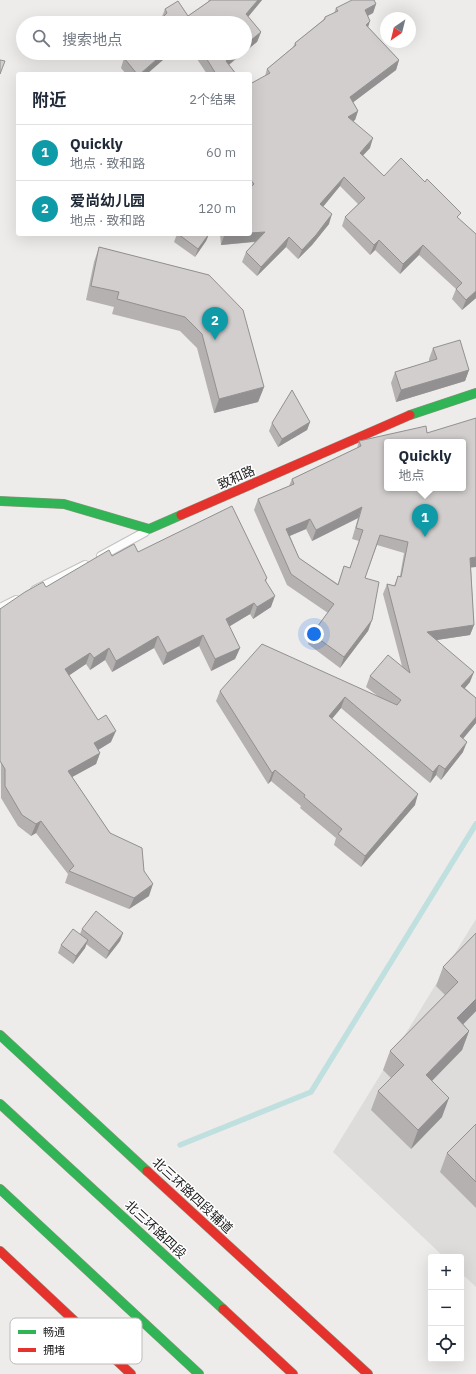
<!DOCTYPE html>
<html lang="zh">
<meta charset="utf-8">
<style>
:root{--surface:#fff;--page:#f6f6f7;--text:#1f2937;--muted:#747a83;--line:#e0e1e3;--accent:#db2777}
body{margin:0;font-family:"IBM Plex Sans","Noto Sans SC",sans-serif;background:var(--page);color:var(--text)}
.controls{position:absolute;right:12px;bottom:12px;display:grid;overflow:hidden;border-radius:4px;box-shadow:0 4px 16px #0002}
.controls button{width:36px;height:36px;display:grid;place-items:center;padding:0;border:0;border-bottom:1px solid var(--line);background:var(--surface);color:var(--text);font:20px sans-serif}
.compass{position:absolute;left:380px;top:12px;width:36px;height:36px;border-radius:50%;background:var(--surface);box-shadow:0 4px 16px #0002;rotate:215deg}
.you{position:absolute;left:314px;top:634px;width:14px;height:14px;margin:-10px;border:3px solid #fff;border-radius:50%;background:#1a73e8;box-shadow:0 0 0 6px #1a73e833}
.badge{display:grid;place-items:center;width:26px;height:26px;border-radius:50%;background:var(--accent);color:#fff;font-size:13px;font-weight:700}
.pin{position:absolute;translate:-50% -33px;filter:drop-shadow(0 1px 2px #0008)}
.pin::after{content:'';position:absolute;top:21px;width:14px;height:12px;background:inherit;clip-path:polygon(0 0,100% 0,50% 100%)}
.popup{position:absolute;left:384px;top:439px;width:82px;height:52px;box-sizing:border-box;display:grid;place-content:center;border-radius:4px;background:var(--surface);filter:drop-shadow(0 1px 3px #0005);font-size:13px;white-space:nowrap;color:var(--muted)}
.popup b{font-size:15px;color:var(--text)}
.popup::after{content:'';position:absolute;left:50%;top:100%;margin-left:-8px;border:8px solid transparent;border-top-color:var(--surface)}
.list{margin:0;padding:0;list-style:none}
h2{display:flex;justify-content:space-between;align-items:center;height:52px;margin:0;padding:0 16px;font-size:17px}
h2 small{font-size:13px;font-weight:400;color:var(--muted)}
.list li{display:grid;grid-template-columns:26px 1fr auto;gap:12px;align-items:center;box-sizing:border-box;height:56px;padding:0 16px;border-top:1px solid var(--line)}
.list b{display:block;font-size:15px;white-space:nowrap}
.list p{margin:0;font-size:13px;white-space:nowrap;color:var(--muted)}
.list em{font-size:13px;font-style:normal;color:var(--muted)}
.icon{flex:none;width:22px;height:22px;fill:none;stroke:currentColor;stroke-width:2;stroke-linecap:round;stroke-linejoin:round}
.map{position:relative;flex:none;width:476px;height:1374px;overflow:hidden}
.search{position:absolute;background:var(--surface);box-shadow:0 4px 16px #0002;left:16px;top:16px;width:236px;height:44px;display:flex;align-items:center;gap:10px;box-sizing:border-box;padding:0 14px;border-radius:22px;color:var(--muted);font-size:15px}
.panel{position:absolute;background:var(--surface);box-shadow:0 4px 16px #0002;left:16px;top:72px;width:236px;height:164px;border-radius:4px}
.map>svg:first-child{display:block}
</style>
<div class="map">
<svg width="476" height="1374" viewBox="0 0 476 1374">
<rect width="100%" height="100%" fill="#eeecea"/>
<path fill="#dedcdb" d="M 476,919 L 476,1287 L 461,1273 L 461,1257 L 444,1257 L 333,1152 Z"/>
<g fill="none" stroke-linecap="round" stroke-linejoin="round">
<path stroke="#c0e0df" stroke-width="5.5" d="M 180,1145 L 311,1092 L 476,824"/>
<g stroke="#c2c1c0" stroke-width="10">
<g id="lane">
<path d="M 101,556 L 145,532"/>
<path d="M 35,590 L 85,565"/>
<path d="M 0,608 L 16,600"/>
</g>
</g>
<g stroke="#989583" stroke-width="10">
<g id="fast">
<path d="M 410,415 L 476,393"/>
<path d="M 0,501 L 64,504 L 149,529 L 181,515"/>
<path d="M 0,1035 L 147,1171"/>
<path d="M 0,1104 L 223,1309"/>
<path d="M 0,1189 L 199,1374"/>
</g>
</g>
<g stroke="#989583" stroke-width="10">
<g id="jam">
<path d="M 181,515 L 410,415"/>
<path d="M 147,1171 L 368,1374"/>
<path d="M 0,1251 L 131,1374"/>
<path d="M 223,1309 L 293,1374"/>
</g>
</g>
<use href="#lane" stroke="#fcfcfc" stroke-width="8"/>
<use href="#fast" stroke="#30b455" stroke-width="9"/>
<use href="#jam" stroke="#e5322d" stroke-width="9"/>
</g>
<g fill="#b4b1b0" fill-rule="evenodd">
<path d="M 208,0 L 262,0 L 248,17 L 261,32 L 257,42 L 161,19 L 165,9 L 188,16 L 209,1 Z"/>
<path d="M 376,4 L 373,13 L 368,16 L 368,27 L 399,60 L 396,70 L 353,102 L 358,111 L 355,120 L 353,121 L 370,148 L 363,155 L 384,176 L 459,219 L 476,234 L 476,298 L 462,310 L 452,299 L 456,289 L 419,255 L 400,274 L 375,250 L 370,255 L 342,226 L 345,217 L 358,204 L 340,186 L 323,207 L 329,224 L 312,245 L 298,259 L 286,247 L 257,276 L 242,262 L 246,252 L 255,242 L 221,245 L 220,234 L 250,234 L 250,84 L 265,76 L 267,69 L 293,47 L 295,43 L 323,20 L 325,17 L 334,13 L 336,8 Z"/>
<path d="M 193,53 L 243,53 L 229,65 L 236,74 L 207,74 Z"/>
<path d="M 124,58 L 147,74 L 126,74 L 121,68 Z"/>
<path d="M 177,234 L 209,234 L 206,241 L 195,257 L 174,242 Z"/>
<path d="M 99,247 L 209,275 L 264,387 L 258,402 L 214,413 L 197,348 L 180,331 L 112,314 L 114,307 L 86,300 L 94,262 Z"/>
<path d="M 433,348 L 469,370 L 465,381 L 396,402 L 391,383 L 395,372 L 429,362 L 429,359 Z"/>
<path d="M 310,422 L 307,430 L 278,447 L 269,431 L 272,423 Z"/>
<path d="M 427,433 L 471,568 L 474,625 L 470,635 L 437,640 L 470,682 L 465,688 L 476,698 L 476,723 L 463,739 L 463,752 L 441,780 L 436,775 L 430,783 L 341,708 L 332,719 L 415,805 L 361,867 L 334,845 L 336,838 L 300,808 L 301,806 L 271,781 L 268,784 L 216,701 L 220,691 L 379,697 L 366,687 L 370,676 L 402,666 L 383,594 L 387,584 L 394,586 L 398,576 L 400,576 L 404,553 L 377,545 L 365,578 L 372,620 L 368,631 L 340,668 L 308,644 L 312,634 L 328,613 L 287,585 L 254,510 L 258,499 L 289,486 L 292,479 L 357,448 L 359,441 ZM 358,518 L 352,539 L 359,541 L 350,568 L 344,566 L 338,584 L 299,558 L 290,536 L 306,529 L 312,541 Z"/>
<path d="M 138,552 L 267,578 L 266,582 L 271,607 L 253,619 L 250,614 L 229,626 L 240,648 L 235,659 L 211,671 L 199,646 L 163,665 L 154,648 L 112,672 L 105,660 L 90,670 L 86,664 L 69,675 L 111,742 L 98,750 L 100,753 L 96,764 L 72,777 L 110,833 L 144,871 L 149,896 L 129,909 L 65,883 L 68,874 L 36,833 L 31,836 L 18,826 L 1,798 L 0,609 L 112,556 Z"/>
<path d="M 82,929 L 123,933 L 120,941 L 106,959 L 86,944 L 85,948 L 73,964 L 58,953 L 61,945 L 80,934 Z"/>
<path d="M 476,933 L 476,1011 L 463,1024 L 469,1031 L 462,1050 L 432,1081 L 442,1117 L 411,1149 L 371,1110 L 378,1091 L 391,1078 L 383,1070 L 390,1051 L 445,995 L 436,986 L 443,967 Z"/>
<path d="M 476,1124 L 476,1208 L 440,1172 L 447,1153 Z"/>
</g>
<g fill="#929090">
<path d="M 258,0 L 262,0 L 243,23 L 246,14 Z"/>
<path d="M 376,4 L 373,13 L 361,19 L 365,10 Z"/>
<path d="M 370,21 L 367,31 L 366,25 Z"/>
<path d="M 261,32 L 257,42 L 245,52 L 245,45 Z"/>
<path d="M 164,53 L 171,53 L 147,74 L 140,74 Z"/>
<path d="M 235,53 L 243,53 L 222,70 L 226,61 Z"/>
<path d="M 399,60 L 396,70 L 347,107 L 350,97 Z"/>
<path d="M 358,111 L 355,120 L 345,126 L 348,117 Z"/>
<path d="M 373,138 L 370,148 L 357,162 L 360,153 Z"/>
<path d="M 344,177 L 340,186 L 317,214 L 320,204 Z"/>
<path d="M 332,214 L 329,224 L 312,245 L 298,259 L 302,250 Z"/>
<path d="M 265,232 L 262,241 L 221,245 L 224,236 L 242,234 L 250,234 L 250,233 Z"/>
<path d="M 209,234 L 206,241 L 195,257 L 198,249 Z"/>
<path d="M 289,237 L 286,247 L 257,276 L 261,267 Z"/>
<path d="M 379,240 L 375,250 L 370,255 L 374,245 Z"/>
<path d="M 423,245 L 419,255 L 400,274 L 403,264 Z"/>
<path d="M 476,291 L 476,298 L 462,310 L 466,300 Z"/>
<path d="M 469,370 L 465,381 L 396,402 L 401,390 Z"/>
<path d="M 264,387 L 258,402 L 214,413 L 219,399 Z"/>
<path d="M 310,422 L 307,430 L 278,447 L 282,439 Z"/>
<path d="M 362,507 L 358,518 L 312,541 L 316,530 Z"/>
<path d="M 310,519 L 306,529 L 282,539 L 286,529 Z"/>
<path d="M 476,557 L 476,567 L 467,568 L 470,558 Z"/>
<path d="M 275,596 L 271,607 L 253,619 L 257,607 Z"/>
<path d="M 254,603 L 250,614 L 222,631 L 226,619 Z"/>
<path d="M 372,620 L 368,631 L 340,668 L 344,657 Z"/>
<path d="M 474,625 L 470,635 L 423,642 L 427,632 Z"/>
<path d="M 203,635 L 199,646 L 163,665 L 167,653 Z"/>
<path d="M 158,636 L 154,648 L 112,672 L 116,661 Z"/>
<path d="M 109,648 L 105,660 L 90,670 L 94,658 Z"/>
<path d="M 240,648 L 235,659 L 211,671 L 215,659 Z"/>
<path d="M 90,653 L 86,664 L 61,681 L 65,669 Z"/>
<path d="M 474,672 L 470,682 L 458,696 L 461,686 Z"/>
<path d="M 345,697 L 341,708 L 325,727 L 329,716 Z"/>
<path d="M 476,717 L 476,723 L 456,747 L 460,736 Z"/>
<path d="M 116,731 L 111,742 L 90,755 L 94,743 Z"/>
<path d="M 467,742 L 463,752 L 441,780 L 445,769 Z"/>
<path d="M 100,753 L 96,764 L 63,782 L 68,771 Z"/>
<path d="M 439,765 L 436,775 L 430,783 L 433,772 Z"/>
<path d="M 275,770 L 271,781 L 268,784 L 272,773 Z"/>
<path d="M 418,794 L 415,805 L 361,867 L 365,856 Z"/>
<path d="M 41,821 L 36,833 L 31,836 L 36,824 Z"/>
<path d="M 153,884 L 149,896 L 129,909 L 134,898 Z"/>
<path d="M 123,933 L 120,941 L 106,959 L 109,951 Z"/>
<path d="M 88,940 L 85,948 L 73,964 L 76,956 Z"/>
<path d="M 476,999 L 476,1011 L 450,1038 L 457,1018 Z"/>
<path d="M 469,1031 L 462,1050 L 419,1094 L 426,1075 Z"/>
<path d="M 449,1098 L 442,1117 L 411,1149 L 418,1130 Z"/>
</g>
<g fill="#d1cecd" stroke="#929090" fill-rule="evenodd">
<path d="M 211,0 L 258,0 L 246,14 L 261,32 L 245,45 L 245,23 L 157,23 L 167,13 L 165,9 L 178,1 L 188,16 Z"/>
<path d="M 352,0 L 374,0 L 376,4 L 365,10 L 370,21 L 366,25 L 399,60 L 350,97 L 358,111 L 348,117 L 373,138 L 360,153 L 384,176 L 401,158 L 425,182 L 427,179 L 461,213 L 457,217 L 476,234 L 476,291 L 466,300 L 456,289 L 462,283 L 423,245 L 403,264 L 379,240 L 374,245 L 345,217 L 365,198 L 344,177 L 320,204 L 332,214 L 316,235 L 302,250 L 289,237 L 261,267 L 246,252 L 265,232 L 250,233 L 250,188 L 254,184 L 250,179 L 250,84 L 270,73 L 267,69 L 296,45 L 295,43 L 325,19 L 325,17 L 338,11 L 336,8 Z"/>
<path d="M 131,53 L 164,53 L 140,74 L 137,74 L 124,58 Z"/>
<path d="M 203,53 L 235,53 L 226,61 L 236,74 L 216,74 Z"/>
<path d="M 0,60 L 5,61 L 0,74 Z"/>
<path d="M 178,234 L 209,234 L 198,249 Z"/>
<path d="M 224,234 L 242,234 L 224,236 Z"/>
<path d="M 99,247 L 209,275 L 243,310 L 264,387 L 219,399 L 202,334 L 185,317 L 117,299 L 119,292 L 91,286 Z"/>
<path d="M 460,340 L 469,370 L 401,390 L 395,372 L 437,359 L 433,348 Z"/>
<path d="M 292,390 L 310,422 L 282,439 L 272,423 Z"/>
<path d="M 476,418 L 476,557 L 470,558 L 474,625 L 427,632 L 474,672 L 461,686 L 476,698 L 476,717 L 460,736 L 467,742 L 445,769 L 439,765 L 433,772 L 345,697 L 329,716 L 418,794 L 365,856 L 338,834 L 342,829 L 304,797 L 305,795 L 275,770 L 272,773 L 220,691 L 262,644 L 397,705 L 401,700 L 370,676 L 388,655 L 410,673 L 387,584 L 395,586 L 398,576 L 401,577 L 408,542 L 380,535 L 365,578 L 379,582 L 372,620 L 344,657 L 312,634 L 334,604 L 291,574 L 258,499 L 294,484 L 292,479 L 361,446 L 359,441 L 426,426 L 427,433 ZM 387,442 L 463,442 L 463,488 L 387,488 ZM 362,507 L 356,528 L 363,530 L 350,568 L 344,566 L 338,585 L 299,558 L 286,529 L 310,519 L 316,530 Z"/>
<path d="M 232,506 L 267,578 L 265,580 L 275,596 L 257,607 L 254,603 L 226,619 L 240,648 L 215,659 L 203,635 L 167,653 L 158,636 L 116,661 L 109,648 L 94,658 L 90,653 L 65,669 L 98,720 L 106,715 L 116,731 L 94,743 L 100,753 L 68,771 L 110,833 L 142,848 L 144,871 L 153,884 L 134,898 L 69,871 L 74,866 L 41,821 L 36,824 L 22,815 L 5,786 L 5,769 L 0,761 L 0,609 L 25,592 L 43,582 L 46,587 L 109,550 L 112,556 L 134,544 L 138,552 Z"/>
<path d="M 96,911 L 123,933 L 109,951 L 82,929 Z"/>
<path d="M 73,929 L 88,940 L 76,956 L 61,945 Z"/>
<path d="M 476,933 L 476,999 L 457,1018 L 469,1031 L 426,1075 L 449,1098 L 418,1130 L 378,1091 L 404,1065 L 390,1051 L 458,982 L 443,967 Z"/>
<path d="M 476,1124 L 476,1182 L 447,1153 Z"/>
</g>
<g text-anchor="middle" stroke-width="3" stroke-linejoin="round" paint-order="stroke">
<g font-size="13" fill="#212121" stroke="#fff">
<text transform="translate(236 477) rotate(-24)" y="5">致和路</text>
<text transform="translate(193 1195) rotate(43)" y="5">北三环路四段辅道</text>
<text transform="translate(156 1229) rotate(43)" y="5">北三环路四段</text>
</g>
</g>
<rect x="10" y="1318" width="132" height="46" rx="6" fill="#fff" stroke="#bcbcbc" stroke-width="1"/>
<rect x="18" y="1330" width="18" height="4" fill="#30b455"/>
<rect x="18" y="1348" width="18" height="4" fill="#e5322d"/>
<g font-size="11" fill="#212121">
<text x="43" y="1336">畅通</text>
<text x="43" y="1354">拥堵</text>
</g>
</svg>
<div class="controls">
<button>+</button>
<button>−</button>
<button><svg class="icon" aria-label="locate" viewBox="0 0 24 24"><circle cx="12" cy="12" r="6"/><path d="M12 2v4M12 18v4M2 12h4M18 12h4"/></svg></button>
</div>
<svg class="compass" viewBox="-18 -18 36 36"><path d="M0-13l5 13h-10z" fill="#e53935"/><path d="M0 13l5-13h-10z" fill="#747a83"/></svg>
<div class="you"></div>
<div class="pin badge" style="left:425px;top:537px;background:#0f9aa8">1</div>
<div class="popup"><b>Quickly</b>地点</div>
<div class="pin badge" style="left:215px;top:340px;background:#0f9aa8">2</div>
<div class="search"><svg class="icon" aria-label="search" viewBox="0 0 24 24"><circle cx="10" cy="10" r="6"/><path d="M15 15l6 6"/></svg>搜索地点</div>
<section class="panel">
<h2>附近<small>2个结果</small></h2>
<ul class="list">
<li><span class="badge" style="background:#0f9aa8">1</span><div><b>Quickly</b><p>地点 · 致和路</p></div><em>60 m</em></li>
<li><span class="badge" style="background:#0f9aa8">2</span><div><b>爱尚幼儿园</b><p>地点 · 致和路</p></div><em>120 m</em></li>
</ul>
</section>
</div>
